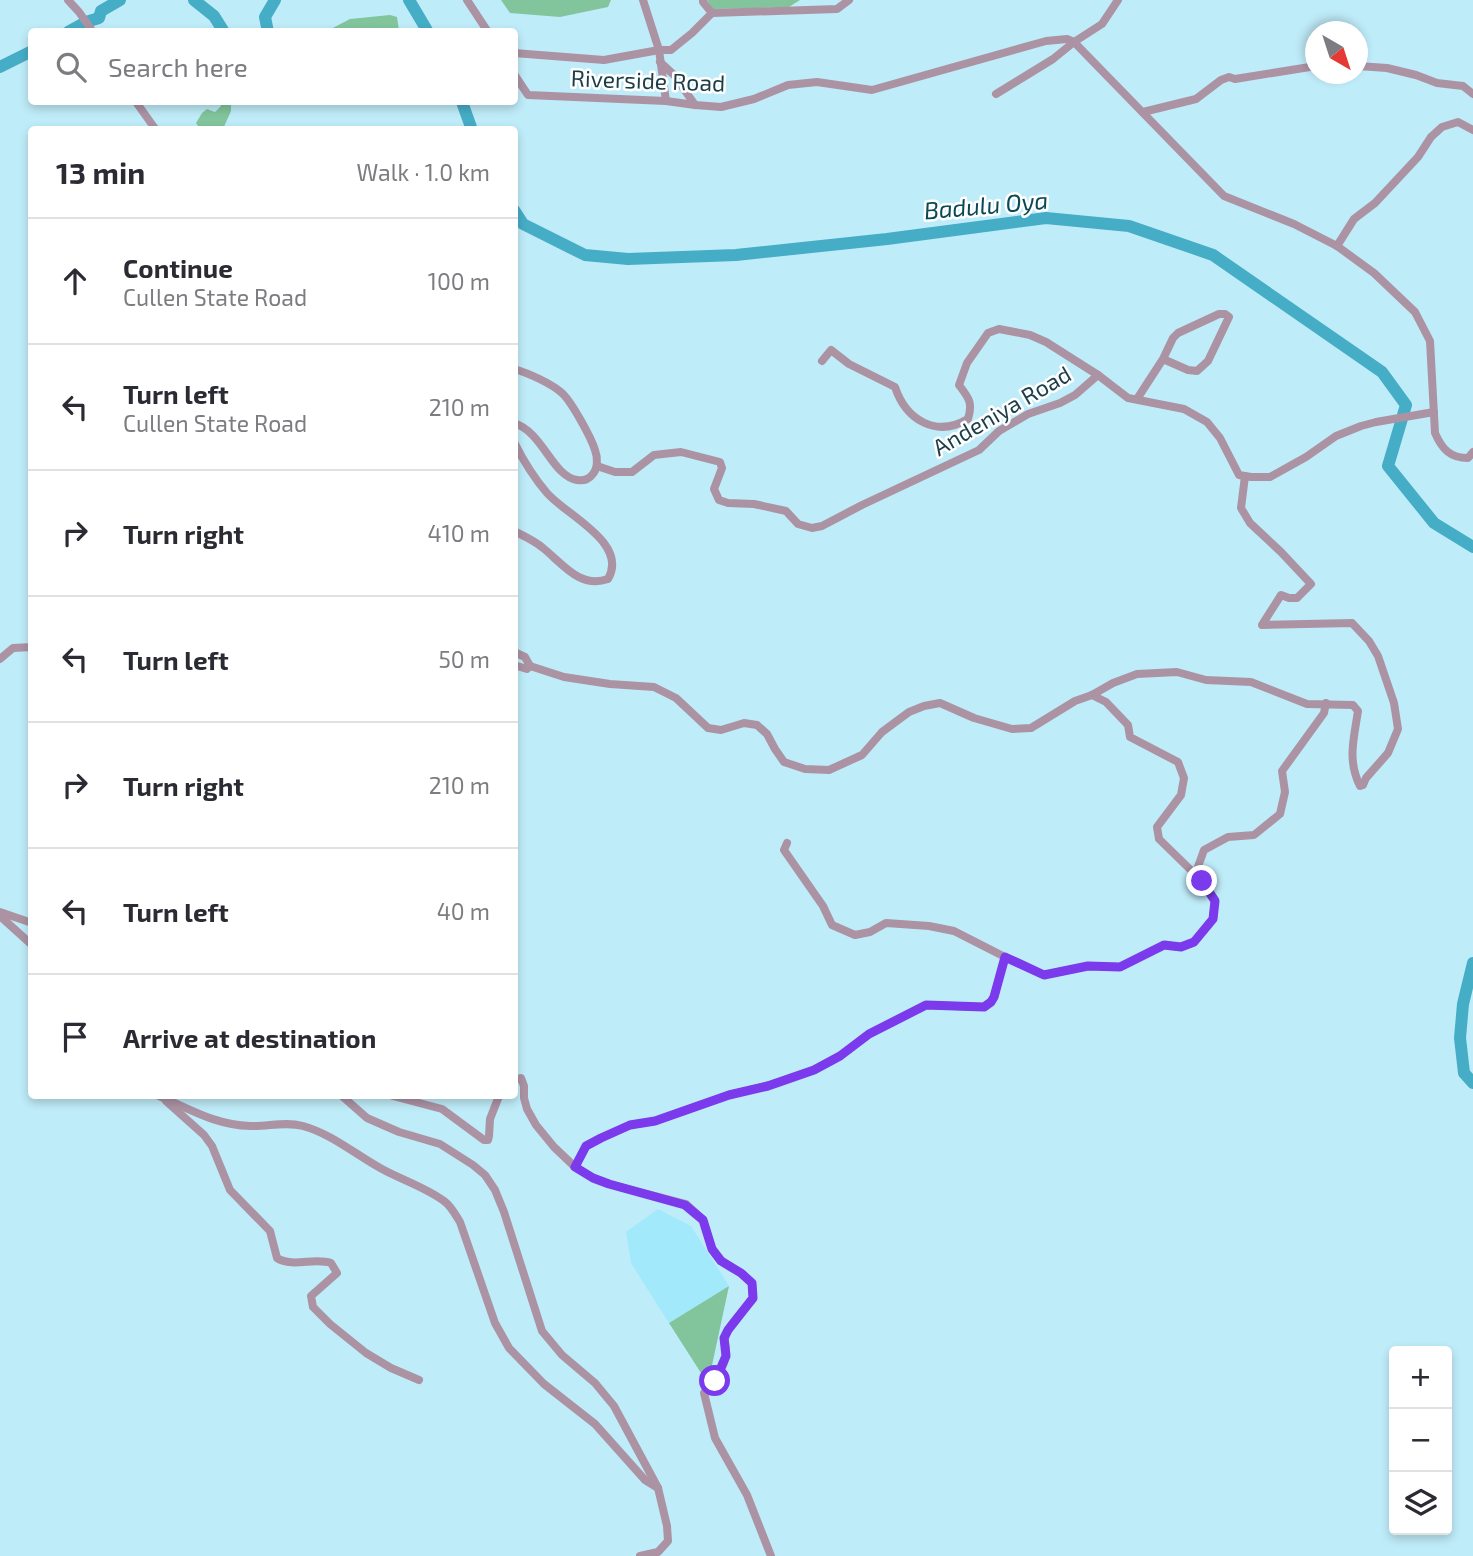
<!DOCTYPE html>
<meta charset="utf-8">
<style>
:root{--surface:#fff;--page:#f2f2f3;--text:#2b2b33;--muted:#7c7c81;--line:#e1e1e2}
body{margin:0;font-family:"Exo 2",sans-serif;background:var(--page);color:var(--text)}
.controls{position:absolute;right:21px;bottom:21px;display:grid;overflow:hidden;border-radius:7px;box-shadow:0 4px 10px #0003}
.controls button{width:63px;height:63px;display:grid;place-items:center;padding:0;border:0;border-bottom:2px solid var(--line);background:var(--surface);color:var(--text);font:35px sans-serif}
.compass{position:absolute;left:1305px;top:21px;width:63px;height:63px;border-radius:50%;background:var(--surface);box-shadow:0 4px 10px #0003;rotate:141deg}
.stop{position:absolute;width:21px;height:21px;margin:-16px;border:5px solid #7c3aed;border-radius:50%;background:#fff}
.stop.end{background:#7c3aed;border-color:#fff;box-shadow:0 2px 7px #0008}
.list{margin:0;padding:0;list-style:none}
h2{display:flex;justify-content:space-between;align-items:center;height:91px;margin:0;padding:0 28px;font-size:30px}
h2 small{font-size:23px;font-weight:400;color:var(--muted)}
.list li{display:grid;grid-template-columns:46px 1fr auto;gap:21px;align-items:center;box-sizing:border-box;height:126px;padding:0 28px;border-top:2px solid var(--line)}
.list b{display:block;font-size:26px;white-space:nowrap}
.list p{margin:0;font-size:23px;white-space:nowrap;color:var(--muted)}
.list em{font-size:23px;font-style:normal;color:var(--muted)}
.icon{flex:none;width:38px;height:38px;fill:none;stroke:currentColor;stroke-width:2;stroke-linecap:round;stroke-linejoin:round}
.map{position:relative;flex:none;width:1473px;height:1556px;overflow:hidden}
.search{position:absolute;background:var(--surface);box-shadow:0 4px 10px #0003;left:28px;top:28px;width:490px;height:77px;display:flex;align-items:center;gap:18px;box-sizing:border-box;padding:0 24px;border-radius:7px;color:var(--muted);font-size:26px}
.panel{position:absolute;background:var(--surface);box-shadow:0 4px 10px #0003;left:28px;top:126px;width:490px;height:973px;border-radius:7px}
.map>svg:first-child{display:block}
</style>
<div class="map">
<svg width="1473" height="1556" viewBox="0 0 1473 1556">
<rect width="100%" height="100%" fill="#bfecf9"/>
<path fill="#a3e9fc" d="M 658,1209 L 691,1226 L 729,1286 L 669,1323 L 631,1263 L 626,1232 Z"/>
<g fill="#82c59c">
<path d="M 501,0 L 611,0 L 608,7 L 560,17 L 510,13 Z"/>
<path d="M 707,0 L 800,0 L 789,7 L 713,9 Z"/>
<path d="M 390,15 L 397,17 L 399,31 L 327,31 L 350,19 Z"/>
<path d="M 219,102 L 231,102 L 231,111 L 223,129 L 200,129 L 196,123 L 202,113 L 207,109 L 215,112 L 221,106 Z"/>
<path d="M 729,1286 L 711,1370 L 701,1373 L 669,1323 Z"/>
</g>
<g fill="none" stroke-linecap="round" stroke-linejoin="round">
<g stroke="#46adc7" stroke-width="12">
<path d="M 194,0 L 214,16 L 224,32"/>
<path d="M 409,0 L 428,32"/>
<path d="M 68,32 L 86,22 L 99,18 L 101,11 L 120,0"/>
<path d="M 268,32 L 265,17 L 275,0"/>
<path d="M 0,67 L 32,51"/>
<path d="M 462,102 L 472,130"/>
<path d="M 514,210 L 523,224 L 585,255 L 628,259 L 736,255 L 887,239 L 1046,218 L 1129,226 L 1213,255 L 1382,372 L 1406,405 L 1388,466 L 1434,523 L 1473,547"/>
<path d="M 1473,963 L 1463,1004 L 1460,1038 L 1464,1073 L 1473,1083"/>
</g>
<g stroke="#ac93a4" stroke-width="8">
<path d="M 68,0 L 79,12 L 93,32"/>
<path d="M 467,0 L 488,32"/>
<path d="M 643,0 L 659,50 L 666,101"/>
<path d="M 703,0 L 703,2 L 712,13 L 837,9 L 849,0"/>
<path d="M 1074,42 L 1224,196 L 1294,224 L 1337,246 L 1374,273 L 1415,312 L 1430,341 L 1435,433 C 1442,449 1450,458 1468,458 L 1473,452"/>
<path d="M 514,53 L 604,60 L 659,50 L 671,50 L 692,33 L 712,13"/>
<path d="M 660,62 L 675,76 L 695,105"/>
<path d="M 1358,66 L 1387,68 L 1416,75 L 1437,83 L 1463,86 L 1473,94"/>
<path d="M 514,74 L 528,95 L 666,101 L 695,105 L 721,107 L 754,99 L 788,85 L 817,82 L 872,90 L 1046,41 L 1067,39 L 1074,42"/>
<path d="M 996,94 L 1053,59 L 1074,42 L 1102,24 L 1118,0"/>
<path d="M 136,102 L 156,130"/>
<path d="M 1143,112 L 1196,99 L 1221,80 L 1229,77 L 1235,79 L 1316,66"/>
<path d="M 1337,246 L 1354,219 L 1375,203 L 1418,157 L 1431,137 L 1442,127 L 1458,122 L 1473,130"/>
<path d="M 822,361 L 831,350 L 849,364 L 895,387 C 906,420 936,438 968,419 C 973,403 969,398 959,385 L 967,363 L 988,333 L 999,329 L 1030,335 L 1046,342 L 1098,375"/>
<path d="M 514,369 C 528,373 553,384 563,394 C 572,403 591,437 595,450 C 598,458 598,469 592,475 C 588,480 583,481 577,480 C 552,476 543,432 514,423"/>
<path d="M 1137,399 L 1163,359 L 1188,370 L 1197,371 L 1208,361 L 1229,317 L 1225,314 L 1219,314 L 1178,333 L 1173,338 L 1163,359"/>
<path d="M 514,442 C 523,460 534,478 547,493 C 566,515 629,543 608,579 C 580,589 563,564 543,548 C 535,541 524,536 514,531"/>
<path d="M 597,466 L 615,472 L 632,472 L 654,455 L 681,452 L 720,462 L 722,468 L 714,489 L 719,500 L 728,503 L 754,504 L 786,511 L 798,524 L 812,528 L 822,526 L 862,505 L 979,450 L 999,431 L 1028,414 L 1060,403 L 1075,395 L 1098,375 L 1128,398 L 1184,409 L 1207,422 L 1220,438 L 1239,475 L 1251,477 L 1270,477 L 1306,457 L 1336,436 L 1361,426 L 1376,422 L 1434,412"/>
<path d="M 514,652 L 525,657 L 530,666 L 527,669 L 514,665"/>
<path d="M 0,659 L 13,648 L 32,647"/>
<path d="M 530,666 L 564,677 L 610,684 L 654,687 L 676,698 L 708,728 L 721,730 L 744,723 L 757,725 L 767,734 L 775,749 L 784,762 L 805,769 L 829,770 L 862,755 L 882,732 L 909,712 L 924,706 L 940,703 L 974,718 L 1012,729 L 1031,728 L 1075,701 L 1092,695 L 1113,683 L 1137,674 L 1177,672 L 1206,680 L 1251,682 L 1307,704 L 1353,705 L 1358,711 C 1354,738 1347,760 1360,786 L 1363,785 L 1366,778 L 1388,753 L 1398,729 L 1394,703 L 1378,656 L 1369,641 L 1352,623 L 1262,625 L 1281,595 L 1289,598 L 1297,598 L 1311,584 L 1281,552 L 1250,523 L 1241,508 L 1245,476"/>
<path d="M 787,843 L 784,850 L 823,906 L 832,925 L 855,935 L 870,932 L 886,923 L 929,926 L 954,931 L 1005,957 L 1044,975 L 1088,966 L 1120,967 L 1164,945 L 1181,947 L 1194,942 L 1213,919 L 1215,900 L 1202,881 L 1159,839 L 1157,827 L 1181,795 L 1184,778 L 1178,762 L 1130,737 L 1128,725 L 1106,702 L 1092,695"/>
<path d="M 1195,875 L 1204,850 L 1228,837 L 1254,835 L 1280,814 L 1285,792 L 1282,771 L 1324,713 L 1326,703"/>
<path d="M 0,912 L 32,923"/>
<path d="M 0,916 L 32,945"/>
<path d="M 514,1080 L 521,1078 L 524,1086 L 524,1098 L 527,1109 L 536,1125 L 554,1147 L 575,1167 L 593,1178 L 609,1184 L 686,1204 L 703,1220 L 712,1249 L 721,1260 L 741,1273 L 752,1283 L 753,1299 C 745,1309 732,1321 726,1334 C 723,1341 727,1347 726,1355 C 724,1369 713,1383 704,1393 L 715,1438 L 747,1495 L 771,1556"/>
<path d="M 159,1096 C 190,1109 215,1125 250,1126 C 267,1127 285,1121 303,1126 C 332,1134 356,1155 382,1169 C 402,1180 425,1187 444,1201 C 451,1206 455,1214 460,1222 L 495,1323 L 509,1348 L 544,1384 L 595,1424 L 645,1480 L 658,1488"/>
<path d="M 342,1096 L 367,1118 L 399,1132 L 440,1144 L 473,1165 L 485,1175 L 495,1190 L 504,1212 L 542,1331 L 562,1355 L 595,1383 L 614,1406 L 658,1488 L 667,1526 L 668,1541 L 658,1552 L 640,1556"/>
<path d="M 393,1096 L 442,1109 L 484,1140 L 488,1140 L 489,1136 L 490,1119 L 499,1096"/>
<path d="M 166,1101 L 204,1135 L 212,1146 L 230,1190 L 270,1231 L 277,1258 C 293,1268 314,1257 331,1263 L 337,1273 L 311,1296 L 313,1307 L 330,1324 L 366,1353 L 391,1368 L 419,1380"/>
<path d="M 575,1167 L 586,1146 L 601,1138 L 630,1125 L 655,1121 L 729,1095 L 769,1085 L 814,1070 L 840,1056 L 869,1034 L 926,1005 L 984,1007 L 991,1002 L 994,997 L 1005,957"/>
</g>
</g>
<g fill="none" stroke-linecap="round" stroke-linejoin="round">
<path stroke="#7c3aed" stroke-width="9" d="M 715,1381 L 726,1356 L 724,1338 L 728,1330 L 753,1298 L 752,1283 L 741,1273 L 721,1261 L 712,1249 L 703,1220 L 685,1205 L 609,1184 L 593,1178 L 575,1167 L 586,1146 L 601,1138 L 630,1125 L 655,1121 L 729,1095 L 768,1086 L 814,1070 L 840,1056 L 869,1034 L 926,1005 L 984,1007 L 991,1002 L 994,997 L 1005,957 L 1044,975 L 1088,966 L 1120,967 L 1164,945 L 1181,947 L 1194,942 L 1213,919 L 1215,901 L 1202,881"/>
</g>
<g text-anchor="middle" stroke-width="5" stroke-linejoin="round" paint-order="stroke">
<g font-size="23" fill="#1d3e47" stroke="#fff">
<text transform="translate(648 81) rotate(2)" y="8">Riverside Road</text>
<text transform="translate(1002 411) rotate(-30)" y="8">Andeniya Road</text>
</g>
<g font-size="24" font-style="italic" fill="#094855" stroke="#fff">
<text transform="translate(986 206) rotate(-5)" y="8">Badulu Oya</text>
</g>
</g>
</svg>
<div class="controls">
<button>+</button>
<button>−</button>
<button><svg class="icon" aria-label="layers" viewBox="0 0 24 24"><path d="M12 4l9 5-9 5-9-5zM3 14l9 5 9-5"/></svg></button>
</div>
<svg class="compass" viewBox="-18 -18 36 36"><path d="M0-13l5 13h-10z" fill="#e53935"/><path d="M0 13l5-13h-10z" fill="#7c7c81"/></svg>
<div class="stop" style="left:715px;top:1381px"></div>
<div class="stop end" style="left:1202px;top:881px"></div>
<div class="search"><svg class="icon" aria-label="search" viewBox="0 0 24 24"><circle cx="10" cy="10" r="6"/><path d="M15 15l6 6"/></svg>Search here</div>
<section class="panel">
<h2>13 min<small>Walk · 1.0 km</small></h2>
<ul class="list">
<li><svg class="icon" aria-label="ahead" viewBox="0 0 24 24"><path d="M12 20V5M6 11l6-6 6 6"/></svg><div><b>Continue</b><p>Cullen State Road</p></div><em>100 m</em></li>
<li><svg class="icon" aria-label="left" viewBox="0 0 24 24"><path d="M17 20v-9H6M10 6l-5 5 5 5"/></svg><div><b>Turn left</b><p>Cullen State Road</p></div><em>210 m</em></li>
<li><svg class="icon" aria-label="right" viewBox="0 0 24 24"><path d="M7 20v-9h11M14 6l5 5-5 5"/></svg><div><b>Turn right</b></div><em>410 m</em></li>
<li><svg class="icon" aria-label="left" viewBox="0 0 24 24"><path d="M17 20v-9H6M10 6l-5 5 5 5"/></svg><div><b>Turn left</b></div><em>50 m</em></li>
<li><svg class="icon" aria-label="right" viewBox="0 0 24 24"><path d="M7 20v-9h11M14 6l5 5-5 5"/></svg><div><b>Turn right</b></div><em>210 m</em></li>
<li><svg class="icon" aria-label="left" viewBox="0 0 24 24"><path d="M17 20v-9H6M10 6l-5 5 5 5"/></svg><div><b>Turn left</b></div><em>40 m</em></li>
<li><svg class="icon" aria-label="arrive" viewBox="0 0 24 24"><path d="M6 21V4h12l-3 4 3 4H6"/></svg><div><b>Arrive at destination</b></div></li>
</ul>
</section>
</div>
